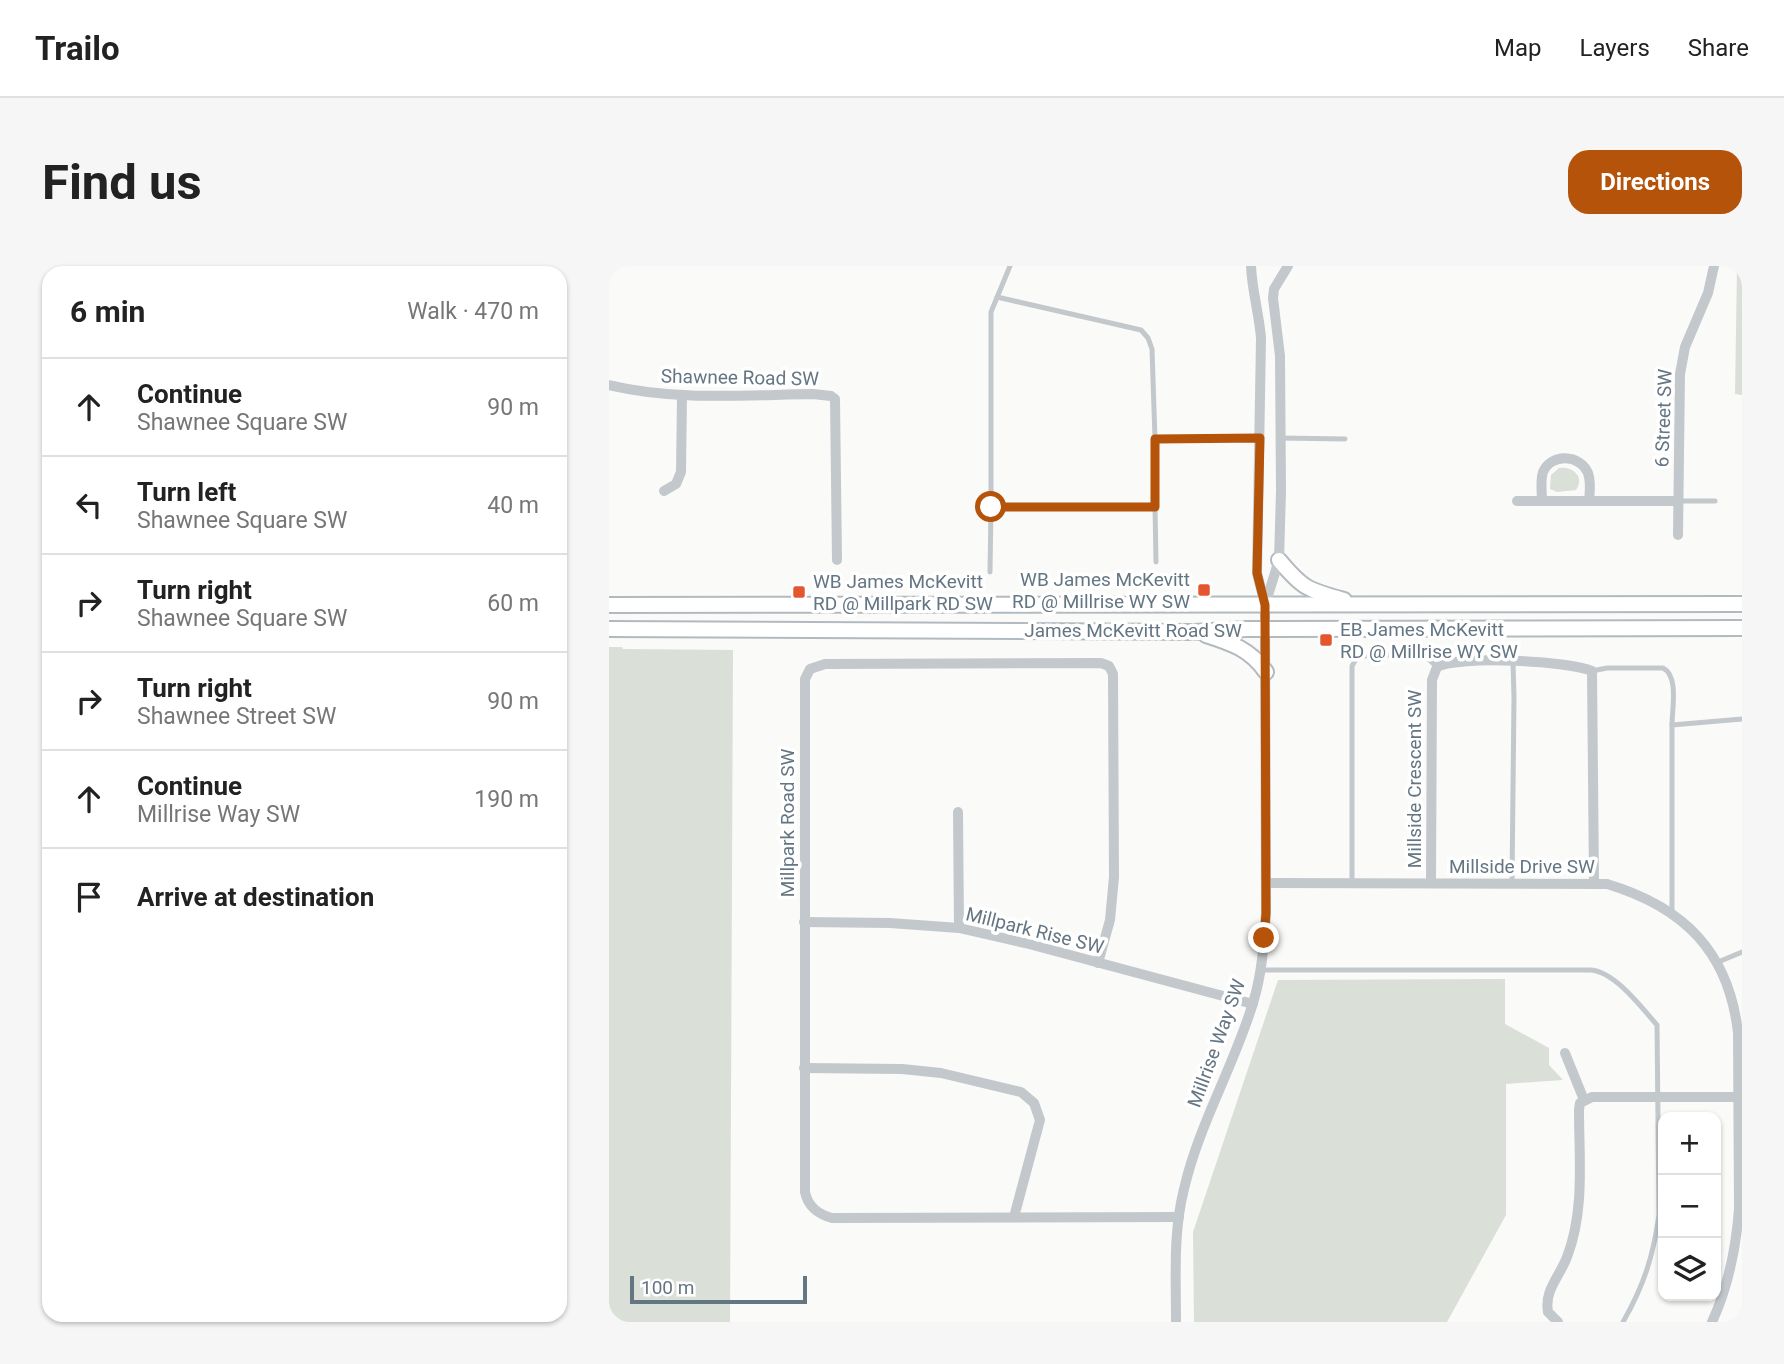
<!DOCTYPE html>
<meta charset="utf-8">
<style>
:root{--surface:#fff;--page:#f6f6f6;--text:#222;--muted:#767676;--line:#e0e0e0;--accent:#b45309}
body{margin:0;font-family:Roboto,sans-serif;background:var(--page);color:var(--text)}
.controls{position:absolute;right:21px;bottom:21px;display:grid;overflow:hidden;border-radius:14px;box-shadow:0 2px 5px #0004}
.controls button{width:63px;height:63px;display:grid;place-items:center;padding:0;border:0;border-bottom:2px solid var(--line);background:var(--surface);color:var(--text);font:35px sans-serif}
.scale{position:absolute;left:21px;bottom:18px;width:177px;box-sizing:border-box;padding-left:7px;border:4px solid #657683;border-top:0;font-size:19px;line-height:24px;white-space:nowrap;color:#657683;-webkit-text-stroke:5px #fff;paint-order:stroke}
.stop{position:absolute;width:21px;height:21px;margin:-16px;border:5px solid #b45309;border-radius:50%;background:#fff}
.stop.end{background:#b45309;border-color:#fff;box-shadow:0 2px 7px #0008}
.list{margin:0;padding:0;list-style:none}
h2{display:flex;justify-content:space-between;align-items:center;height:91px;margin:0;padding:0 28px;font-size:30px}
h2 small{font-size:23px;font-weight:400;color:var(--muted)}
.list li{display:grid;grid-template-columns:46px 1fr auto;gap:21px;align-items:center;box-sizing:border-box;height:98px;padding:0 28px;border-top:2px solid var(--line)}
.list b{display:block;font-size:26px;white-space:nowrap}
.list p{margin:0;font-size:23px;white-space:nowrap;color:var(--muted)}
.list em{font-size:23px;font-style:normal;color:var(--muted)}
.icon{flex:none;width:38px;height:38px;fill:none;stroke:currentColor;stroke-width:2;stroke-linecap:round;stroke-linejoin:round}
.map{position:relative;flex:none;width:1133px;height:1056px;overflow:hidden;border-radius:21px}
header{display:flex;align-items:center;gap:42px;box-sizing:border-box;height:98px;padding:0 35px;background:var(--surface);border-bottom:2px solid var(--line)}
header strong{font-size:33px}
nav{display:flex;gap:38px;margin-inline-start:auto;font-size:24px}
.intro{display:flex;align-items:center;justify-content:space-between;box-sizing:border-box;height:168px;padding:0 42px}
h1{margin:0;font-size:49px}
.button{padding:18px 32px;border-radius:21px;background:var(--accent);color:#fff;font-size:24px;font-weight:700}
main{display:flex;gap:42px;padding:0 42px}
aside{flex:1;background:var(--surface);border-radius:21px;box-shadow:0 2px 5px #0004}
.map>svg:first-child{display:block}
</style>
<header>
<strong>Trailo</strong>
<nav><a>Map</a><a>Layers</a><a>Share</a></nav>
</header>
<div class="intro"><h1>Find us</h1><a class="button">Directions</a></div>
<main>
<aside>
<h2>6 min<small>Walk · 470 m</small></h2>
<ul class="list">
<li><svg class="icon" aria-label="ahead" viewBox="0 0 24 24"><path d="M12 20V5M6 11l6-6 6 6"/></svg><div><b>Continue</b><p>Shawnee Square SW</p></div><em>90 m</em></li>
<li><svg class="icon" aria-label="left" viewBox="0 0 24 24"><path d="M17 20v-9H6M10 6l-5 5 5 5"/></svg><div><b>Turn left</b><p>Shawnee Square SW</p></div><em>40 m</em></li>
<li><svg class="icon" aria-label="right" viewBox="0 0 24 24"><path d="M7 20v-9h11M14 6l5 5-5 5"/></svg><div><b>Turn right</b><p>Shawnee Square SW</p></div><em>60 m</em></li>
<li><svg class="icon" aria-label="right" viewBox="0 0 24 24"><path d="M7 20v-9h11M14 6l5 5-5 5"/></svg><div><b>Turn right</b><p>Shawnee Street SW</p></div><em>90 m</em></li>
<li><svg class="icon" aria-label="ahead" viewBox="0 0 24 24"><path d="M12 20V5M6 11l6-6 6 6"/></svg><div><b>Continue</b><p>Millrise Way SW</p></div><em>190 m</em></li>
<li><svg class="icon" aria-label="arrive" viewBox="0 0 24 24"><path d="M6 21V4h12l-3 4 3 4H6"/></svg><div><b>Arrive at destination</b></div></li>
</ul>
</aside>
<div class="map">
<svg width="1133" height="1056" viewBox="0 0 1133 1056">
<rect width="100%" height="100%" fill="#fafaf8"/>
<g fill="#dadfd7">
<path d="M 1128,0 L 1133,0 L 1133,129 L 1126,128 Z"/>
<path d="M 950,202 C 964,200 976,211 967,224 L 948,226 L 941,223 L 942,209 Z"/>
<path d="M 0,381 L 13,381 L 14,383 L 124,384 L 121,1056 L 0,1056 Z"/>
<path d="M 896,713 L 896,758 L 940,782 L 940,799 L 954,814 L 897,818 L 897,949 L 838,1056 L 585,1056 L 584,966 L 669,714 Z"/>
</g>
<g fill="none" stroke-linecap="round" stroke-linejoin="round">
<g stroke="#b3babf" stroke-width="18">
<g id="secondary">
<path d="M 670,294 C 694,323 699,324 735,334"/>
<path d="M 0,339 L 1133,338"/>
<path d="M 0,363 L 585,366 L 638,363 L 1133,362"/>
<path d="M 597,369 C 622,377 641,383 657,406"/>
</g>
</g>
<g stroke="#c3c8cc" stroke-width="5">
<path d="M 401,0 L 382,46 L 382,241 L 546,241 L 546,173 L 651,172"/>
<path d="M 388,31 L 532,64 L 539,72 L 543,83 L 546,173"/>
<path d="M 671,172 L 736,173"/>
<path d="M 1069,235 L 1106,235"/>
<path d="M 546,241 L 547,296"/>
<path d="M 381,306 L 382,241"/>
<path d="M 983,405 L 998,402 L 1054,402 C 1070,410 1063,443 1063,459"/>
<path d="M 743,617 L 743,400 L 747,393 L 754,390 L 782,389 L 818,392 L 828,401"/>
<path d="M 903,617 L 905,431 L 904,396"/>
<path d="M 1063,648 L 1063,459 L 1133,453"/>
<path d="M 1109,696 L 1133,686"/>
<path d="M 651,704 L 982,704 C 1006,706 1032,741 1048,759 L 1050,949 C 1044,991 1035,1019 1014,1056"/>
</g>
<g stroke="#c3c8cc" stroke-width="10">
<path d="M 0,119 C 67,135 136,129 204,128 L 222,130 L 226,133 L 228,294"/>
<path d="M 55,225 L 67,218 L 72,206 L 73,130"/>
<path d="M 908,235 L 1069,235"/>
<path d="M 933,235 C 933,226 931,215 934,206 C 942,187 971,188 979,207 C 982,215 981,226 980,235"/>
<path d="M 1069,269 L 1071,108 L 1076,81 L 1099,27 L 1105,0"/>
<path d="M 656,339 L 670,294 L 672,225 L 671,90 L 664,32 L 665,23 L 679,0"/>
<path d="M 349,546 L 350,662"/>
<path d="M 657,617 L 998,618 C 1075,641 1120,686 1129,767 L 1130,943 C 1127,983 1120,1019 1103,1056"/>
<path d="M 822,617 L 823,414 L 828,401 C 849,389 961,395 983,405 L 985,617"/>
<path d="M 195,656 L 281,657 L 350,662 L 420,678 L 644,738"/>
<path d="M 489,697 L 501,654 L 505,611 L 504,408 L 500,400 L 492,397 L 216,398 L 201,403 L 196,413 L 196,926 C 199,941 209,948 223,952 L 570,951"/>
<path d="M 956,787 L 975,834"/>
<path d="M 195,802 L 293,803 L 332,807 L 412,826 L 425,837 L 431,854 L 405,951"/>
<path d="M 567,1056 C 567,1011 564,966 575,923 C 590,858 625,800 644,737 C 653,708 655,677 657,647 L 656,339 L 648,307 L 652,72 C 650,47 643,25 642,0"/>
<path d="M 949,1056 L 939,1046 C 935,1024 951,1010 958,991 C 976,944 970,893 970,844 L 971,837 L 983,831 L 1133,831"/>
</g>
<use href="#secondary" stroke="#fff" stroke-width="14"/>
</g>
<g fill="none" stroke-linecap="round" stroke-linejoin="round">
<path stroke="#b45309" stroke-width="9" d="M 382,241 L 546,241 L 546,173 L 651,172 L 648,307 L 656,339 L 657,647 L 655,672"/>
</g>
<g fill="#e4572e" stroke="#fff" stroke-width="2.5">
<rect x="588" y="317" width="14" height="14" rx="3.5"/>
<rect x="183" y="319" width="14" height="14" rx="3.5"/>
<rect x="710" y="367" width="14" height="14" rx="3.5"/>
</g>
<g text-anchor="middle" stroke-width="7" stroke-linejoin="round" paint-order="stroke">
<g font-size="19" fill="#657683" stroke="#fff">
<text transform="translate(131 111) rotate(1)" y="7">Shawnee Road SW</text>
<text transform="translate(1054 152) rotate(-88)" y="7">6 Street SW</text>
<text x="524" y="371">James McKevitt Road SW</text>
<text transform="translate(805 513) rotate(-90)" y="7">Millside Crescent SW</text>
<text transform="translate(178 557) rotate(-90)" y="7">Millpark Road SW</text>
<text x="913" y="607">Millside Drive SW</text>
<text transform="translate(426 664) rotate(14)" y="7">Millpark Rise SW</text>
<text transform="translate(607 777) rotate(-70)" y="7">Millrise Way SW</text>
</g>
<g font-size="19" fill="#657683" stroke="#fff" text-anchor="start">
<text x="581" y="320" text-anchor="end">WB James McKevitt<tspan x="581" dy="22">RD @ Millrise WY SW</tspan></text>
<text x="204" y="322">WB James McKevitt<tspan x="204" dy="22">RD @ Millpark RD SW</tspan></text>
<text x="731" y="370">EB James McKevitt<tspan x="731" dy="22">RD @ Millrise WY SW</tspan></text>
</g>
</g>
</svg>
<div class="controls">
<button>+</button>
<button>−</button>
<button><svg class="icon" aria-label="layers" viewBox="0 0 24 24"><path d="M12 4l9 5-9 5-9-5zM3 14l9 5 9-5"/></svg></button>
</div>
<div class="scale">100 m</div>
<div class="stop" style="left:382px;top:241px"></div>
<div class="stop end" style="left:655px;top:672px"></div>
</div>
</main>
